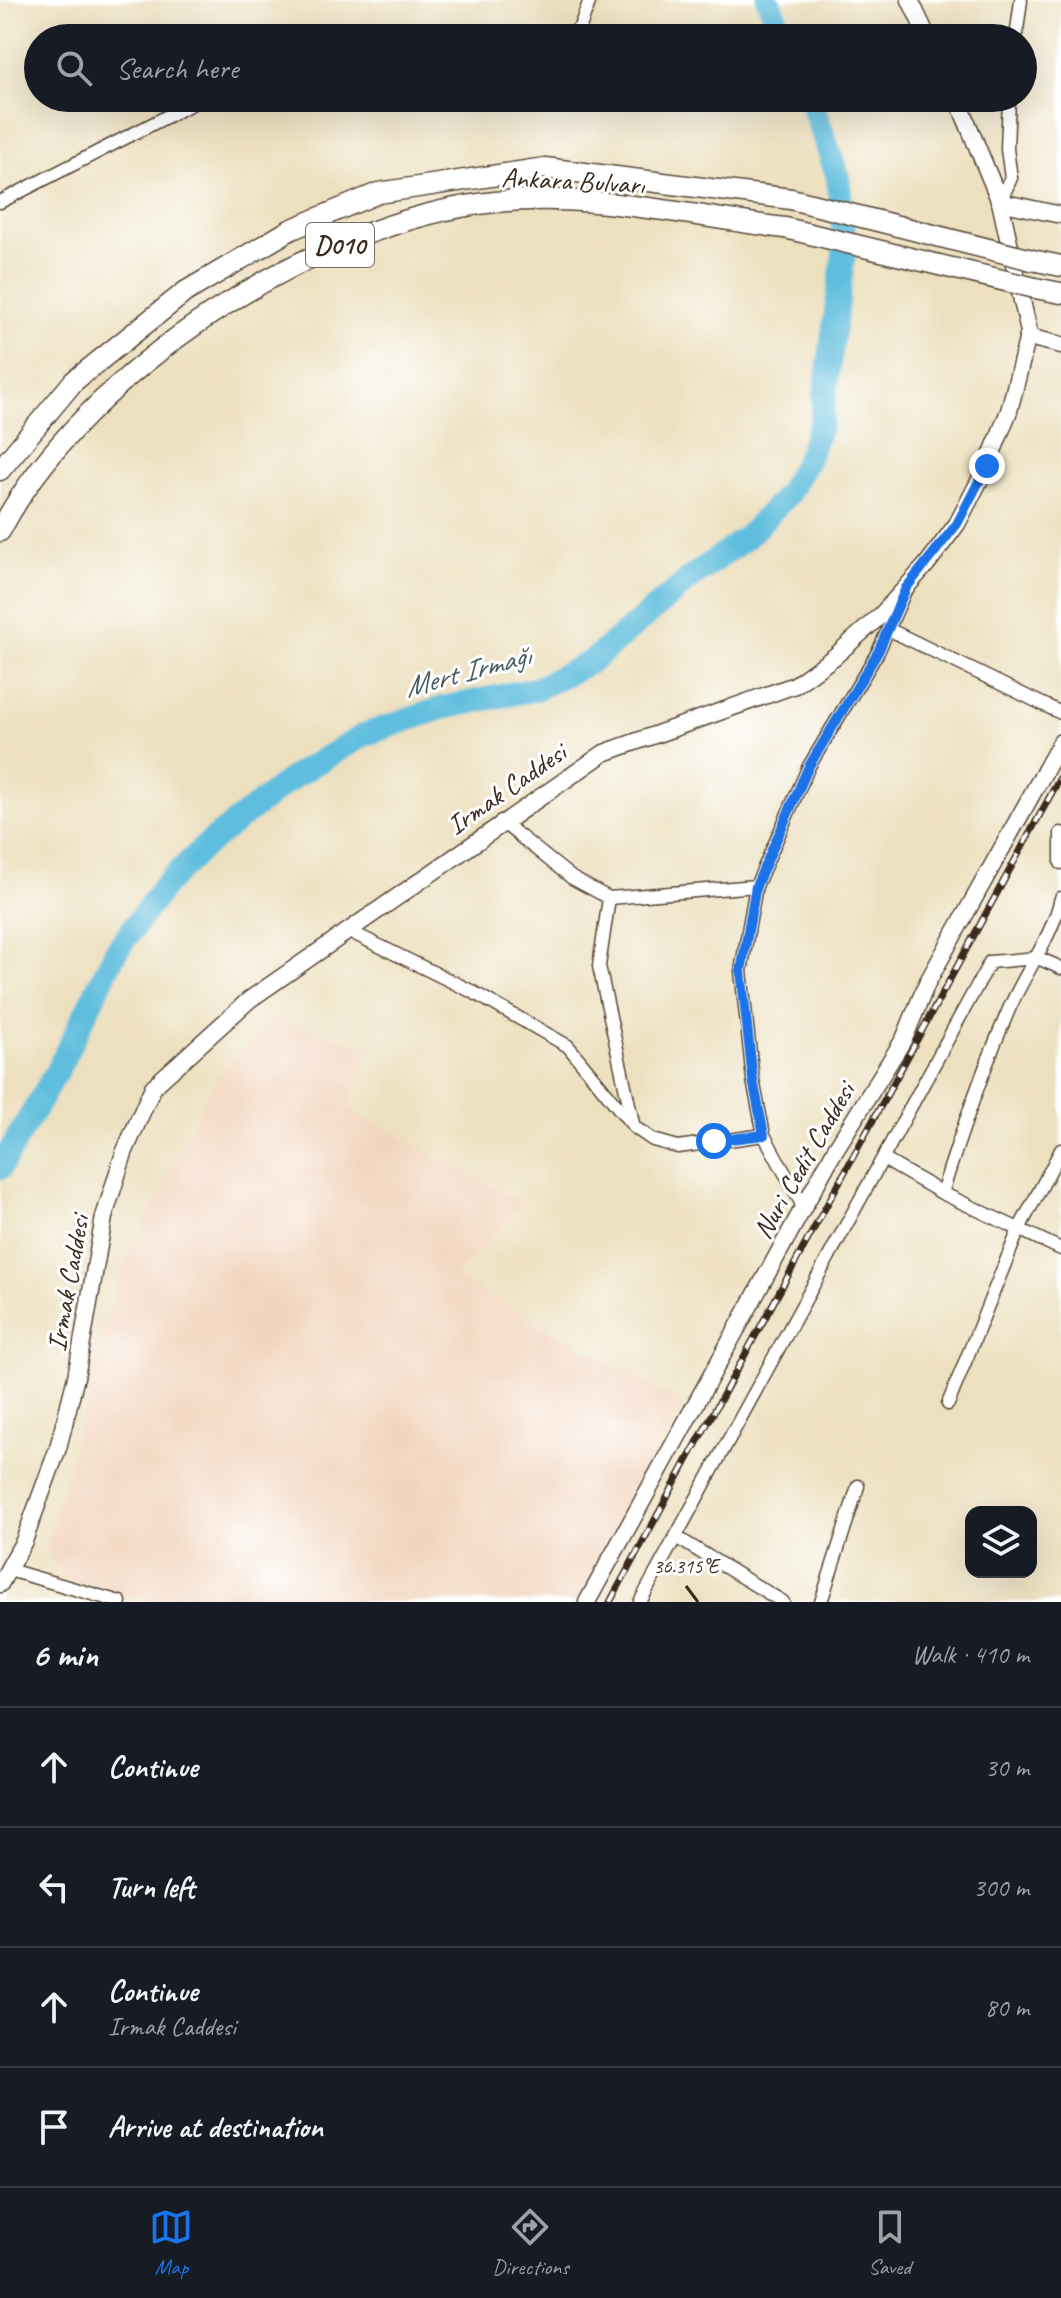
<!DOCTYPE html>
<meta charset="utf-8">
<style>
:root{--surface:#171b24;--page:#242831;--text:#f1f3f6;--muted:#9ea1a6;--line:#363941;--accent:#1a73e8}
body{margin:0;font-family:Caveat,sans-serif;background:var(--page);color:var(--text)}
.controls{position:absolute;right:24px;bottom:24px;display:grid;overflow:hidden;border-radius:16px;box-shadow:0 8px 32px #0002}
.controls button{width:72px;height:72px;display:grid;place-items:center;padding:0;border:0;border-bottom:2px solid var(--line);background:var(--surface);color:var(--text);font:40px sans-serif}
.stop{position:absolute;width:24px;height:24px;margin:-18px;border:6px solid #1a73e8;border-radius:50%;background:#fff}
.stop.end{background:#1a73e8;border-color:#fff;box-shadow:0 2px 8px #0008}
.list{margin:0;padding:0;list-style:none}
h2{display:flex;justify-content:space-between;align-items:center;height:104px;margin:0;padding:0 32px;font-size:34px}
h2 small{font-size:26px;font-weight:400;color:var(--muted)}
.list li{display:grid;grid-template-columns:52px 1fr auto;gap:24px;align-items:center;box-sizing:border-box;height:120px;padding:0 32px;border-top:2px solid var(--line)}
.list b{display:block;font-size:30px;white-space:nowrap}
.list p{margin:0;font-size:26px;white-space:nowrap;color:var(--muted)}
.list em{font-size:26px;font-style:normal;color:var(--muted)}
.icon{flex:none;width:44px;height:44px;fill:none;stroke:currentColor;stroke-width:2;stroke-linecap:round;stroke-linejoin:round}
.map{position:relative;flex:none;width:1061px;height:1602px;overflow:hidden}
.search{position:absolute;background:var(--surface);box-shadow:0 8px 32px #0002;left:24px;right:24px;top:24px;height:88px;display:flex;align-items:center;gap:20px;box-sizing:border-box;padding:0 28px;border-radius:44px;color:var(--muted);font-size:30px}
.sheet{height:584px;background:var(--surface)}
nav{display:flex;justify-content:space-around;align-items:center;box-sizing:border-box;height:112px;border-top:2px solid var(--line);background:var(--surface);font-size:22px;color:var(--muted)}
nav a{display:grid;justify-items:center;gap:4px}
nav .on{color:var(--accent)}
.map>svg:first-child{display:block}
</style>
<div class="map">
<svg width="1061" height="1602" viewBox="0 0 1061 1602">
<rect width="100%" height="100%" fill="#fff"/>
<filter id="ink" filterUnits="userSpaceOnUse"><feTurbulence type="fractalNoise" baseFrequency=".0125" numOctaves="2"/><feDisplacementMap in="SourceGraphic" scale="16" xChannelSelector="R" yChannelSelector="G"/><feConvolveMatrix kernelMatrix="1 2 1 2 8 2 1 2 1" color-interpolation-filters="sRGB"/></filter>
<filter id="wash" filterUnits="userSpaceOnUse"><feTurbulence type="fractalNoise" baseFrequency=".006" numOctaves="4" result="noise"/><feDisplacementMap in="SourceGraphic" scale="32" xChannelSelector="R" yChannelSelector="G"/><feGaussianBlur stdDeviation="1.8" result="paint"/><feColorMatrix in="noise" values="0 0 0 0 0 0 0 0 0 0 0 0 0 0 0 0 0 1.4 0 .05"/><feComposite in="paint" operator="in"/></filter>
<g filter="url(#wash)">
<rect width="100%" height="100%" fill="#ede0bf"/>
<path fill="#f2d5be" d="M 274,1016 L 370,1048 L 349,1109 L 523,1203 L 455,1277 L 681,1402 L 578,1602 L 173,1602 L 68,1583 L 46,1549 L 120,1273 L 215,1080 Z"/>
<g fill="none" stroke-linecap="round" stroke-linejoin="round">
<g stroke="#5fbddd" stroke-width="24">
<path d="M 768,0 L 784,38"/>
<path d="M 0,1168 L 57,1071 L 116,951 L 165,885 L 204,847 L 293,777 L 364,735 L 442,708 L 536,689 L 592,661 L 692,577 L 747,537 L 788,494 L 807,460 L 821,423 L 845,246 L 838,177 L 810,98"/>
</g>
</g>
</g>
<g filter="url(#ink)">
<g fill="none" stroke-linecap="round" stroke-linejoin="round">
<g stroke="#564536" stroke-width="15">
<g id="minor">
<path d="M 568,38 L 580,27 L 590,0"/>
<path d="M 1016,38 L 1021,0"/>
<path d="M 0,202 L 203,98"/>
<path d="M 1000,202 L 1011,178 L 1007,149 L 1009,98"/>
<path d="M 888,629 L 1061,713"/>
<path d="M 501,821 L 572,878 L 609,898 L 756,886"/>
<path d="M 1061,833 L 1061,863"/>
<path d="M 609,898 L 599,966 L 633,1123"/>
<path d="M 349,931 L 471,991 L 568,1046 L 634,1127 L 653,1140 L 678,1147 L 764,1135"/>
<path d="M 885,1160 L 942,1193 C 961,1132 982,1072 1007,1014 C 1023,974 1051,941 1061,898"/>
<path d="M 942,1193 L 1061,1249"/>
<path d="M 804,1208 L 764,1135 L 753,1080 L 741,971 L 756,886 L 809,766 L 878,652 L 903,596"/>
<path d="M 948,1404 L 1019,1229 L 1061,1150"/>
<path d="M 676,1537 L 783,1602"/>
<path d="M 9,1570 L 120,1602"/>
<path d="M 640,1602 L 990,962 L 1038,958 L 1061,968"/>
<path d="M 821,1602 L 858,1486"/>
</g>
</g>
<g stroke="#564536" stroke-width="19">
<g id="tertiary">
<path d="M 910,0 L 928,38"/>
<path d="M 1000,202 L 1061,215"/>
<path d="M 1028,337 L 1061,345"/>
<path d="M 0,1584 L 24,1541 L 58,1448 L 76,1377 L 104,1217 L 124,1153 L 153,1087 L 249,1000 L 604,753 L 795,685 L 834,657 L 881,615 L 927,564 L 957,524 L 987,466 L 1009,411 L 1029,332 L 1000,202 L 957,98"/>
<path d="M 587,1602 L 835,1150 L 904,1039 L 927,983 L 1061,742"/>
</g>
</g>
<g stroke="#564536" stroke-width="23">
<g id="trunk">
<path d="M 1032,260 L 1061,266"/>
<path d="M 1035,288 L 1061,293"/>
<path d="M 0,470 L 74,381 L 185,292 L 290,230 L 378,193 L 545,168 L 791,199"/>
<path d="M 0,531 C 84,371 315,221 495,202 C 590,192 691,216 785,228"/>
</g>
</g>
<use href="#minor" stroke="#fff" stroke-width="12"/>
<use href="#tertiary" stroke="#fff" stroke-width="16"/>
<use href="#trunk" stroke="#fff" stroke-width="20"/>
<g stroke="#3b2a1e" stroke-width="7">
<path id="rail" d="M 610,1602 L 1061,776"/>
</g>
<use href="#rail" stroke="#fff" stroke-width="4" stroke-dasharray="12" stroke-linecap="butt"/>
<g stroke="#564536" stroke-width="23" stroke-linecap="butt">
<g id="trunk-bridge">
<path d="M 791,199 L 1032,260"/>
<path d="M 785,228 L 1035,288"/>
</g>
</g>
<use href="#trunk-bridge" stroke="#fff" stroke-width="20"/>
</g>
</g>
<g fill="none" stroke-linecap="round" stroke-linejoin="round" filter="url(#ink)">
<path stroke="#1a73e8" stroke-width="10" d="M 714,1141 L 764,1135 L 753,1080 L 741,971 L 756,886 L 809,766 L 878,652 L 906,588 L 957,524 L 987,466"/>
</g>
<path fill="none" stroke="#3b2a1e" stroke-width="3" d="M 686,1586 L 698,1602"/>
<g text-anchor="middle" stroke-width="6" stroke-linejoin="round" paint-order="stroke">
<rect fill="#fff" stroke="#766a62" stroke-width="2" x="306" y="223" width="68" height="44" rx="6"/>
<g font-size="26" font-weight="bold" fill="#3b2a1e">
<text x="340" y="254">D010</text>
</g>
<g font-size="28" fill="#3b2a1e" stroke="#fff">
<text transform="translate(573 180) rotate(3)" y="10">Ankara Bulvarı</text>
<text transform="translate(506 788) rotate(-35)" y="10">Irmak Caddesi</text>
<text transform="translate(803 1160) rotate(-60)" y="10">Nuri Cedit Caddesi</text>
<text transform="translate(67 1283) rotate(-80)" y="10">Irmak Caddesi</text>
</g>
<g font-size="30" font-style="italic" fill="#485d61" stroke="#fff">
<text transform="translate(467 671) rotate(-15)" y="10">Mert Irmağı</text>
</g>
</g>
<g font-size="20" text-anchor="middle" fill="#3b2a1e" stroke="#fff" stroke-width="6" stroke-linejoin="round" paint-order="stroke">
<text x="686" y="1573">36.315°E</text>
</g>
</svg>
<div class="controls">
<button><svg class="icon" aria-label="layers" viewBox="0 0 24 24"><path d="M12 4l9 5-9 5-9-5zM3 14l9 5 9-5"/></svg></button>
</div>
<div class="stop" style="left:714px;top:1141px"></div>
<div class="stop end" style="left:987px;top:466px"></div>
<div class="search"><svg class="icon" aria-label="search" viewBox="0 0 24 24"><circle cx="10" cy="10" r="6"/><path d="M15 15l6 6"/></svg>Search here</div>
</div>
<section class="sheet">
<h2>6 min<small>Walk · 410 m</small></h2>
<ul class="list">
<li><svg class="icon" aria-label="ahead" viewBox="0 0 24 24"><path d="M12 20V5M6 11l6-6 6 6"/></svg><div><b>Continue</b></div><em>30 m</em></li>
<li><svg class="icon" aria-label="left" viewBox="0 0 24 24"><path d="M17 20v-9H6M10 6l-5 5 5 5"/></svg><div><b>Turn left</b></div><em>300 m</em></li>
<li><svg class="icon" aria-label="ahead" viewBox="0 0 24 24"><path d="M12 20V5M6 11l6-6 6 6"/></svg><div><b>Continue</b><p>Irmak Caddesi</p></div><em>80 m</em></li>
<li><svg class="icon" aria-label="arrive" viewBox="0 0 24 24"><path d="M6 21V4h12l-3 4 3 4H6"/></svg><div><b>Arrive at destination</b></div></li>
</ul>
</section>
<nav>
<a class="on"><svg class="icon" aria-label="map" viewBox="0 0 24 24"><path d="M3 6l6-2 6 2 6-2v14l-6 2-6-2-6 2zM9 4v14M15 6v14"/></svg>Map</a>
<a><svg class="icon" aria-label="directions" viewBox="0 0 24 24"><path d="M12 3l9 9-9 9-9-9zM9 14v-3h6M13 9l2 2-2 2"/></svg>Directions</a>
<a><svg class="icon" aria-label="saved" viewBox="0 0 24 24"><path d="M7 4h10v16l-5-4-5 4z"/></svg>Saved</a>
</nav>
